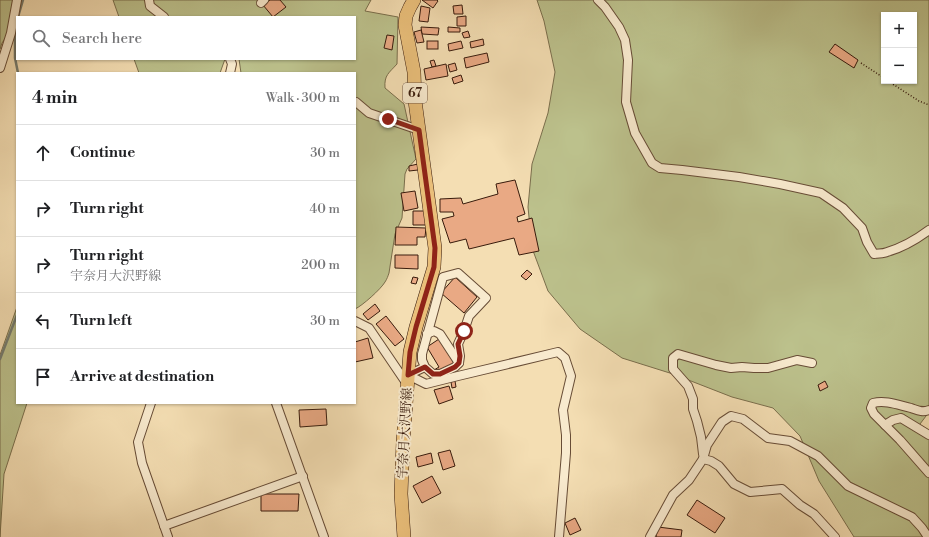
<!DOCTYPE html>
<meta charset="utf-8">
<style>
:root{--surface:#fff;--page:#f2f2f2;--text:#202124;--muted:#757577;--line:#e0e0e0}
body{margin:0;font-family:"Libre Bodoni","Noto Serif JP",serif;background:var(--page);color:var(--text)}
.controls{position:absolute;right:12px;top:12px;display:grid;overflow:hidden;border-radius:0px;box-shadow:0 1px 3px #0004}
.controls button{width:36px;height:36px;display:grid;place-items:center;padding:0;border:0;border-bottom:1px solid var(--line);background:var(--surface);color:var(--text);font:20px sans-serif}
.stop{position:absolute;width:12px;height:12px;margin:-9px;border:3px solid #8f2418;border-radius:50%;background:#fff}
.stop.end{background:#8f2418;border-color:#fff;box-shadow:0 1px 4px #0008}
.list{margin:0;padding:0;list-style:none}
h2{display:flex;justify-content:space-between;align-items:center;height:52px;margin:0;padding:0 16px;font-size:17px}
h2 small{font-size:13px;font-weight:400;color:var(--muted)}
.list li{display:grid;grid-template-columns:26px 1fr auto;gap:12px;align-items:center;box-sizing:border-box;height:56px;padding:0 16px;border-top:1px solid var(--line)}
.list b{display:block;font-size:15px;white-space:nowrap}
.list p{margin:0;font-size:13px;white-space:nowrap;color:var(--muted)}
.list em{font-size:13px;font-style:normal;color:var(--muted)}
.icon{flex:none;width:22px;height:22px;fill:none;stroke:currentColor;stroke-width:2;stroke-linecap:round;stroke-linejoin:round}
.map{position:relative;flex:none;width:929px;height:537px;overflow:hidden}
.search{position:absolute;background:var(--surface);box-shadow:0 1px 3px #0004;left:16px;top:16px;width:340px;height:44px;display:flex;align-items:center;gap:10px;box-sizing:border-box;padding:0 14px;border-radius:0px;color:var(--muted);font-size:15px}
.panel{position:absolute;background:var(--surface);box-shadow:0 1px 3px #0004;left:16px;top:72px;width:340px;height:332px;border-radius:0px}
.map>svg:first-child{display:block}
</style>
<div class="map">
<svg width="929" height="537" viewBox="0 0 929 537">
<rect width="100%" height="100%" fill="#f4deb3"/>
<filter id="stains"><feTurbulence type="fractalNoise" baseFrequency=".005" numOctaves="4"/><feColorMatrix values="0 0 0 0 .2 0 0 0 0 .09 0 0 0 0 .02 0 0 0 .5 -.17"/></filter>
<radialGradient id="worn" r=".72"><stop offset=".6" stop-color="#630" stop-opacity="0"/><stop offset="1" stop-color="#630" stop-opacity=".3"/></radialGradient>
<g fill="#bcc18c" stroke="#7a6e4c" fill-rule="evenodd">
<path d="M 0,0 L 22,0 L 14,25 L 2,43 L 0,49 Z"/>
<path d="M 113,0 L 371,0 L 365,11 L 398,17 L 397,64 C 389,73 384,75 385,88 L 404,104 L 416,159 L 407,169 L 405,174 L 402,218 L 395,234 L 389,273 C 388,276 387,279 385,282 C 381,289 362,306 355,309 L 355,73 L 241,73 L 239,59 L 355,59 L 355,17 L 119,17 Z"/>
<path d="M 537,0 L 929,0 L 929,412 L 917,428 L 929,439 L 929,537 L 854,537 L 819,481 L 800,436 L 773,408 L 732,397 L 673,374 L 622,358 L 580,329 L 548,291 L 532,248 L 528,207 L 532,164 L 548,113 L 555,72 L 544,21 ZM 884,15 L 914,15 L 914,81 L 884,81 Z"/>
<path d="M 134,59 L 225,59 L 220,73 L 139,73 Z"/>
<path d="M 17,307 L 17,403 L 27,403 L 4,474 L 0,537 L 0,355 Z"/>
</g>
<g fill="none" stroke-linecap="round" stroke-linejoin="round">
<g stroke="#747b6f" stroke-width="2.5">
<path d="M 18,17 L 23,0"/>
<path d="M 15,30 L 15,58 L 18,73"/>
<path d="M 0,359 L 17,315"/>
</g>
</g>
<g fill="#e9a984" stroke="#381b0c">
<path d="M 270,0 L 280,0 L 286,7 L 273,17 L 263,5 Z"/>
<path d="M 422,0 L 437,0 L 438,1 L 433,8 Z"/>
<path d="M 462,5 L 463,14 L 454,14 L 453,6 Z"/>
<path d="M 421,6 L 430,8 L 428,22 L 419,21 Z"/>
<path d="M 466,16 L 466,26 L 457,26 L 457,17 Z"/>
<path d="M 421,27 L 439,28 L 438,35 L 422,34 Z"/>
<path d="M 448,27 L 460,28 L 460,32 L 448,32 Z"/>
<path d="M 421,30 L 424,42 L 417,43 L 414,32 Z"/>
<path d="M 468,31 L 470,37 L 464,38 L 462,33 Z"/>
<path d="M 387,35 L 394,36 L 392,50 L 384,48 Z"/>
<path d="M 483,39 L 484,45 L 471,48 L 470,42 Z"/>
<rect x="427" y="41" width="11" height="8"/>
<path d="M 461,41 L 463,48 L 449,51 L 448,44 Z"/>
<path d="M 835,44 L 858,60 L 854,68 L 829,52 Z"/>
<path d="M 487,53 L 489,62 L 466,68 L 464,58 Z"/>
<path d="M 434,60 L 436,66 L 432,67 L 430,61 Z"/>
<path d="M 455,63 L 457,70 L 450,72 L 448,65 Z"/>
<path d="M 446,64 L 448,76 L 426,80 L 424,69 Z"/>
<path d="M 461,75 L 463,81 L 454,84 L 452,78 Z"/>
<path d="M 418,164 L 418,170 L 409,171 L 409,166 Z"/>
<path d="M 515,180 L 525,214 L 517,217 L 518,222 L 532,218 L 539,251 L 519,255 L 514,238 L 469,249 L 466,239 L 450,243 L 442,219 L 454,216 L 453,212 L 440,212 L 440,199 L 461,198 L 463,204 L 498,194 L 496,184 Z"/>
<path d="M 415,191 L 418,208 L 404,211 L 401,193 Z"/>
<path d="M 413,211 L 426,211 L 427,225 L 413,225 Z"/>
<path d="M 396,227 L 426,228 L 425,237 L 417,237 L 417,245 L 395,245 Z"/>
<path d="M 395,255 L 418,255 L 418,269 L 395,268 Z"/>
<path d="M 527,270 L 532,274 L 526,280 L 521,276 Z"/>
<path d="M 413,277 L 418,278 L 416,284 L 411,283 Z"/>
<path d="M 455,277 L 477,297 L 464,313 L 441,293 Z"/>
<path d="M 375,304 L 380,311 L 368,320 L 363,314 Z"/>
<path d="M 386,316 L 404,339 L 395,346 L 376,324 Z"/>
<path d="M 368,338 L 373,358 L 355,362 L 355,342 Z"/>
<path d="M 439,339 L 454,363 L 440,371 L 439,369 L 435,371 L 434,370 L 439,367 L 427,347 Z"/>
<path d="M 455,381 L 456,387 L 452,388 L 451,382 Z"/>
<path d="M 825,381 L 828,387 L 820,391 L 818,385 Z"/>
<path d="M 449,386 L 453,399 L 439,404 L 434,390 Z"/>
<path d="M 326,409 L 327,425 L 300,427 L 299,410 Z"/>
<path d="M 450,450 L 455,466 L 443,470 L 438,453 Z"/>
<path d="M 431,453 L 433,463 L 418,467 L 416,457 Z"/>
<path d="M 432,476 L 441,493 L 422,503 L 413,486 Z"/>
<path d="M 261,494 L 299,494 L 298,511 L 261,511 Z"/>
<path d="M 697,500 L 725,518 L 715,533 L 687,515 Z"/>
<path d="M 575,518 L 581,530 L 570,535 L 565,523 Z"/>
<path d="M 658,527 L 682,530 L 681,537 L 656,537 Z"/>
</g>
<g fill="none" stroke-linecap="round" stroke-linejoin="round">
<g stroke="#674c36" stroke-width="10">
<g id="minor">
<path d="M 149,0 L 150,6 L 164,17"/>
<path d="M 598,0 L 605,7 L 619,27 L 625,40 L 628,60 L 626,102 L 635,133 L 652,163 L 660,168 L 682,170 L 739,177 L 780,184 L 821,193 L 843,208 L 862,228 L 867,242 L 874,254 C 878,253 883,254 887,252 C 901,248 917,239 929,230"/>
<path d="M 261,3 L 264,0"/>
<path d="M 230,59 L 232,64 L 230,73"/>
<path d="M 0,68 L 11,33 L 17,0"/>
<path d="M 356,102 L 369,113 L 419,130"/>
<path d="M 355,321 L 369,328 L 407,384"/>
<path d="M 427,334 L 434,331 L 440,334 L 459,363"/>
<path d="M 408,375 L 426,384 L 458,376 L 558,352 L 565,358 L 571,376 L 563,410 L 566,435 L 566,453 L 559,537"/>
<path d="M 408,375 L 425,367 L 433,374 L 440,374 L 455,367 L 459,363 L 460,356 L 458,344 L 464,331 L 469,316 L 486,298 L 458,273 L 443,277 L 422,354 L 422,360 L 425,367"/>
<path d="M 151,403 L 138,442 L 142,463 L 168,537"/>
<path d="M 276,403 L 324,537"/>
<path d="M 929,410 C 922,413 917,410 911,408 C 898,405 886,400 873,403 L 871,408 L 874,414 L 900,440 L 929,473"/>
<path d="M 885,425 L 893,420 L 901,418 L 929,435"/>
<path d="M 703,454 L 701,437 L 697,421 L 693,409 L 693,399 L 688,386 L 673,369 L 673,358 L 678,354 L 716,365 L 731,368 L 742,367 L 754,368 L 768,368 L 797,360 L 812,363"/>
<path d="M 703,459 L 707,445 L 722,422 L 731,416 L 743,419 L 768,438 L 790,441 L 818,456 L 848,486 L 912,517 L 922,528 L 928,537"/>
<path d="M 164,526 L 303,476"/>
<path d="M 650,537 L 673,495 L 689,480 L 703,459 L 711,461 L 719,466 L 734,484 L 750,492 L 782,489 L 800,505 L 814,514 L 835,537"/>
</g>
</g>
<g stroke="#381b0c" stroke-width="14">
<path id="primary" d="M 404,537 L 401,494 L 403,442 L 410,352 L 416,327 L 434,267 L 435,248 L 415,101 L 414,72 L 405,25 L 406,16 L 410,7 L 414,0"/>
</g>
<g stroke="#381b0c" stroke-width="1.5" stroke-dasharray="1 2" stroke-linecap="butt">
<path d="M 861,63 L 884,78"/>
<path d="M 888,81 L 919,101 L 929,105"/>
</g>
<use href="#minor" stroke="#f8eace" stroke-width="8"/>
<use href="#primary" stroke="#eabf7a" stroke-width="13"/>
</g>
<g fill="none" stroke-linecap="round" stroke-linejoin="round">
<path stroke="#8f2418" stroke-width="5" d="M 388,119 L 419,130 L 435,248 L 434,267 L 416,327 L 410,352 L 408,375 L 425,367 L 433,374 L 440,374 L 455,367 L 459,363 L 460,356 L 458,344 L 464,331"/>
</g>
<g text-anchor="middle" stroke-width="4" stroke-linejoin="round" paint-order="stroke">
<rect fill="#f8eace" stroke="#725946" stroke-width="1" x="403" y="83" width="24" height="20" rx="3"/>
<g font-size="12" font-weight="bold" fill="#381b0c">
<text x="415" y="97">67</text>
</g>
<g font-size="13" fill="#381b0c" stroke="#f8eace">
<text transform="translate(404 433) rotate(-87)" y="5">宇奈月大沢野線</text>
</g>
</g>
<rect width="100%" height="100%" filter="url(#stains)"/>
<rect width="100%" height="100%" fill="url(#worn)"/>
</svg>
<div class="controls">
<button>+</button>
<button>−</button>
</div>
<div class="stop" style="left:464px;top:331px"></div>
<div class="stop end" style="left:388px;top:119px"></div>
<div class="search"><svg class="icon" aria-label="search" viewBox="0 0 24 24"><circle cx="10" cy="10" r="6"/><path d="M15 15l6 6"/></svg>Search here</div>
<section class="panel">
<h2>4 min<small>Walk · 300 m</small></h2>
<ul class="list">
<li><svg class="icon" aria-label="ahead" viewBox="0 0 24 24"><path d="M12 20V5M6 11l6-6 6 6"/></svg><div><b>Continue</b></div><em>30 m</em></li>
<li><svg class="icon" aria-label="right" viewBox="0 0 24 24"><path d="M7 20v-9h11M14 6l5 5-5 5"/></svg><div><b>Turn right</b></div><em>40 m</em></li>
<li><svg class="icon" aria-label="right" viewBox="0 0 24 24"><path d="M7 20v-9h11M14 6l5 5-5 5"/></svg><div><b>Turn right</b><p>宇奈月大沢野線</p></div><em>200 m</em></li>
<li><svg class="icon" aria-label="left" viewBox="0 0 24 24"><path d="M17 20v-9H6M10 6l-5 5 5 5"/></svg><div><b>Turn left</b></div><em>30 m</em></li>
<li><svg class="icon" aria-label="arrive" viewBox="0 0 24 24"><path d="M6 21V4h12l-3 4 3 4H6"/></svg><div><b>Arrive at destination</b></div></li>
</ul>
</section>
</div>
